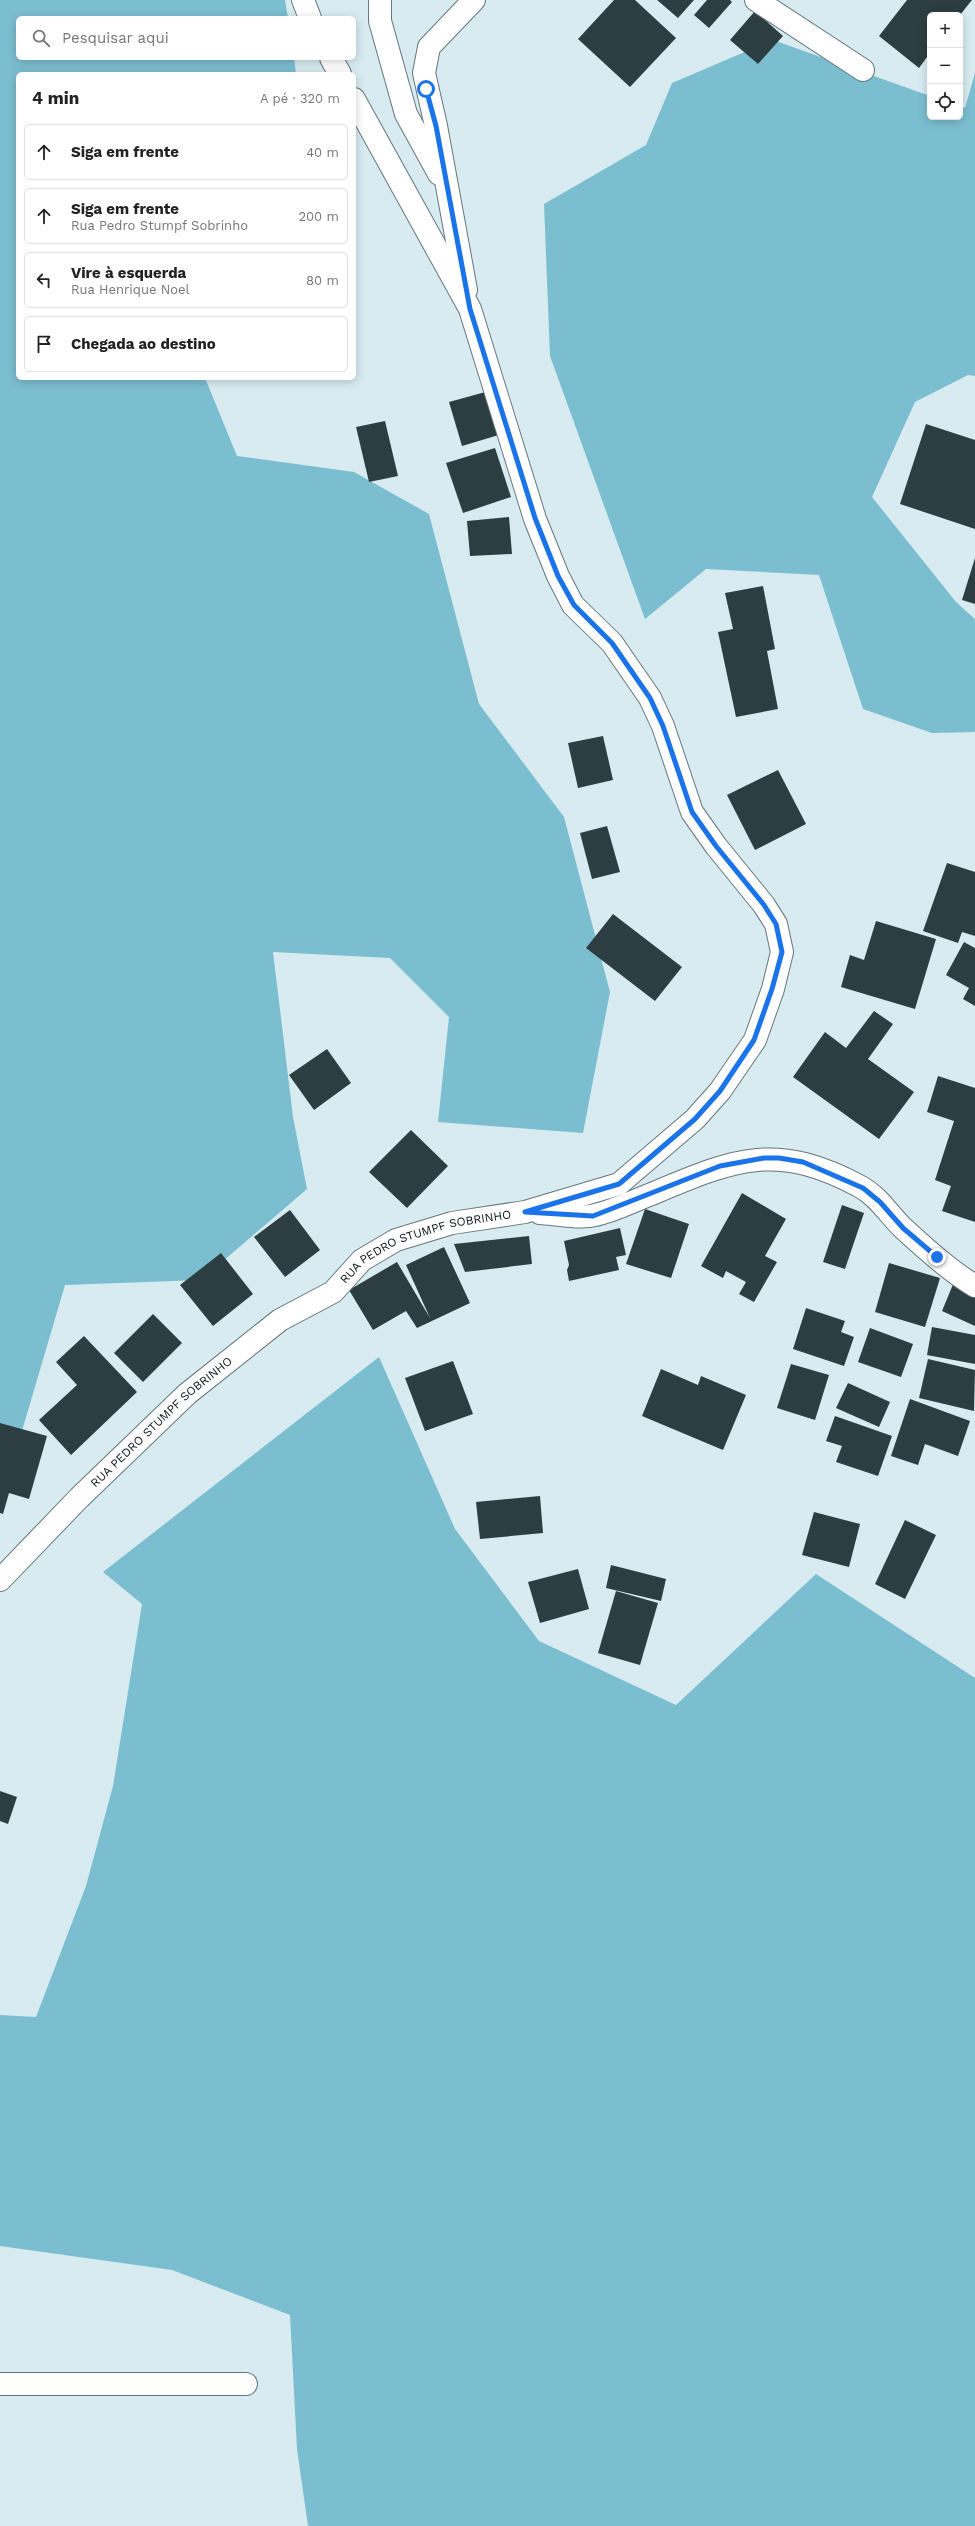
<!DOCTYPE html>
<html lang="pt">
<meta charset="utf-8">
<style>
:root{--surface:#fff;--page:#f2f2f2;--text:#222;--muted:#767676;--line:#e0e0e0}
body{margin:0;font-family:"Work Sans",sans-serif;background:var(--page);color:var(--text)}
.controls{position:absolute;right:12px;top:12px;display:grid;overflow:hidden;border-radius:6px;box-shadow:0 2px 10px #0003}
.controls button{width:36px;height:36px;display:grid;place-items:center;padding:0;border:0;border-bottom:1px solid var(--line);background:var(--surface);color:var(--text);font:20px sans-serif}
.stop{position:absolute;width:12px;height:12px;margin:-9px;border:3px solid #1a73e8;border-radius:50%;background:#fff}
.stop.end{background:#1a73e8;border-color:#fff;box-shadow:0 1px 4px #0008}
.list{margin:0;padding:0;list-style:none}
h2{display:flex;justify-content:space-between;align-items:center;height:52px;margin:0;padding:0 16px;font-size:17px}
h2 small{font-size:13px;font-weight:400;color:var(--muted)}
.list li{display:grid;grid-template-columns:26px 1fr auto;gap:12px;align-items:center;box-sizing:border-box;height:56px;margin:0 8px 8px;padding:0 8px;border:1px solid var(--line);border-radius:6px}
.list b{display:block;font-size:15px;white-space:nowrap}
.list p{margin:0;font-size:13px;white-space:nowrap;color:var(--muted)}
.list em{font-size:13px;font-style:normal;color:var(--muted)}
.icon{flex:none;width:22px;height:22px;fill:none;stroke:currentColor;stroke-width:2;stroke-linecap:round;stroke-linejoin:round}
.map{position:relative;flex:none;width:975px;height:2526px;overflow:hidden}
.search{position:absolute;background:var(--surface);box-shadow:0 2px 10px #0003;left:16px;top:16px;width:340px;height:44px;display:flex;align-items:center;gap:10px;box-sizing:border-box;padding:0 14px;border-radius:6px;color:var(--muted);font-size:15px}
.panel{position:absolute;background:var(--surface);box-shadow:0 2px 10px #0003;left:16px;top:72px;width:340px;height:308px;border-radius:6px}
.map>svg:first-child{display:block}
</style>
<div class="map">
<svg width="975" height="2526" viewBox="0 0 975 2526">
<rect width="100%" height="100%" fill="#d7ebf1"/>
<g fill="#7bbed0">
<path d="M 0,0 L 285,0 L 288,18 L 18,18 L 18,58 L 294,58 L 296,74 L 18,74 L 18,378 L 205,378 L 237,456 L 354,472 L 429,514 L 479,704 L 564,817 L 610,992 L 583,1133 L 438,1122 L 449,1017 L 390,958 L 273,952 L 293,1117 L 307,1189 L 201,1280 L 65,1285 L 19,1441 L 0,1434 Z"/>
<path d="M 773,40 L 930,96 L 930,117 L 960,117 L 960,106 L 965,108 L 975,73 L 975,376 L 968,375 L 915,402 L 872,497 L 956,602 L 975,619 L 975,732 L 932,733 L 863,709 L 819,575 L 706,569 L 645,619 L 550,356 L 544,204 L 646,145 L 672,83 Z"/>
<path d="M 379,1357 L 455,1529 L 539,1641 L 676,1705 L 816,1574 L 975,1678 L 975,2526 L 308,2526 L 297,2449 L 290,2315 L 172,2270 L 0,2246 L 0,2015 L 36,2017 L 86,1886 L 113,1786 L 142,1604 L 103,1572 Z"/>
</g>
<g fill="#2d3e43">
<path d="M 614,0 L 635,0 L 676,38 L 630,87 L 578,39 Z"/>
<path d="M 657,0 L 694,0 L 678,18 Z"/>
<path d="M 707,0 L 730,0 L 732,2 L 709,28 L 694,15 Z"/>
<path d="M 907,0 L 972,0 L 960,15 L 930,15 L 930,53 L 919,68 L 879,36 Z"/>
<path d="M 755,11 L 783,36 L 758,64 L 730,40 Z"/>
<path d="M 489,391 L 502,434 L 462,446 L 449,402 Z"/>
<path d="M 385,421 L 398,476 L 369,482 L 356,427 Z"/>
<path d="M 926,424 L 975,440 L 975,529 L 900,504 Z"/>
<path d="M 495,448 L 511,497 L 463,513 L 446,463 Z"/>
<path d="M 509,517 L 512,554 L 470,556 L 467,521 Z"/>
<path d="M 975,558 L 975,604 L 962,600 Z"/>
<path d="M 763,586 L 775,649 L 767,651 L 778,709 L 736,717 L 718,632 L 733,629 L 725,593 Z"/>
<path d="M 603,736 L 613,780 L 578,788 L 568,743 Z"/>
<path d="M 778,770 L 806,824 L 755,850 L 727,795 Z"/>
<path d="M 607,826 L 620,872 L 592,879 L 580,833 Z"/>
<path d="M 947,863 L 975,872 L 975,936 L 962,932 L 958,943 L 923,931 Z"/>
<path d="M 613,914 L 682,967 L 655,1001 L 586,948 Z"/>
<path d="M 876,921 L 936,939 L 915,1009 L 841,987 L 850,955 L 864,960 Z"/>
<path d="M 964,942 L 975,948 L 975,1006 L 963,999 L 969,988 L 946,975 Z"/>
<path d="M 874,1011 L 893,1024 L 868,1059 L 914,1092 L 879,1139 L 793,1077 L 825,1032 L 846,1048 Z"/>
<path d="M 327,1049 L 351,1083 L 314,1110 L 289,1075 Z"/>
<path d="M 938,1076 L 975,1088 L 975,1222 L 942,1211 L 951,1186 L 935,1180 L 954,1121 L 927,1112 Z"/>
<path d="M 411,1130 L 448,1166 L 407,1208 L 369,1172 Z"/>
<path d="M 742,1193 L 786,1219 L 765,1256 L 777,1262 L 754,1302 L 739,1294 L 746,1282 L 726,1271 L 723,1278 L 701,1266 Z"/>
<path d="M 842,1205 L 864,1213 L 845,1269 L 823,1262 Z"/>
<path d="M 645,1209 L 689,1224 L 671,1278 L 626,1264 Z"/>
<path d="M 290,1210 L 320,1250 L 285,1277 L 254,1237 Z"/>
<path d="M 620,1228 L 626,1255 L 616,1257 L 619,1270 L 569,1281 L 567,1270 L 569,1265 L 564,1241 Z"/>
<path d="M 529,1236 L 532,1264 L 465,1272 L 454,1244 Z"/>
<path d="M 444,1247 L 470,1303 L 417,1328 L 406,1311 L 373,1330 L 349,1290 L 397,1262 L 430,1318 L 406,1265 Z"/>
<path d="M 221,1253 L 253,1294 L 213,1326 L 180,1285 Z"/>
<path d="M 889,1263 L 940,1278 L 925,1327 L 875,1312 Z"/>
<path d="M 954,1282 L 975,1291 L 975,1326 L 942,1311 Z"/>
<path d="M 806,1308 L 845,1321 L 841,1332 L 854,1337 L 844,1366 L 793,1349 Z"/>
<path d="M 153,1314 L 182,1343 L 143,1382 L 114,1353 Z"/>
<path d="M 932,1327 L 975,1335 L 975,1364 L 927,1355 Z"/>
<path d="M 870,1328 L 913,1344 L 901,1377 L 858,1362 Z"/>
<path d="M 84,1336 L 137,1392 L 71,1455 L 39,1420 L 77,1385 L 56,1362 Z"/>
<path d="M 928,1359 L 975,1370 L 974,1411 L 919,1398 Z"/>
<path d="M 453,1361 L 473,1414 L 425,1431 L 405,1378 Z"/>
<path d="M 791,1364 L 829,1375 L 815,1420 L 777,1408 Z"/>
<path d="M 661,1369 L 698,1385 L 701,1376 L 746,1395 L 723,1450 L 642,1416 Z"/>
<path d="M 848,1383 L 890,1402 L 879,1427 L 836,1408 Z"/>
<path d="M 910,1399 L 970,1421 L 958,1456 L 925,1444 L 918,1465 L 891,1456 Z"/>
<path d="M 835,1416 L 892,1436 L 878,1476 L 836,1462 L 842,1446 L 826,1441 Z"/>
<path d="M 0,1423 L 47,1436 L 29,1499 L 9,1493 L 3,1514 L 0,1513 Z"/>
<path d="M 540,1496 L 543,1533 L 480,1539 L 476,1502 Z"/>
<path d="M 814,1512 L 860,1524 L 849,1567 L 802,1555 Z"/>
<path d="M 905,1520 L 936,1535 L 905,1599 L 875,1584 Z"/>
<path d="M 611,1565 L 666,1579 L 661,1601 L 606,1588 Z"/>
<path d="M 578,1569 L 589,1609 L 540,1623 L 528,1582 Z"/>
<path d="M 616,1591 L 658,1603 L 640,1665 L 598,1653 Z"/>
<path d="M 0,1791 L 17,1797 L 8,1824 L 0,1821 Z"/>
</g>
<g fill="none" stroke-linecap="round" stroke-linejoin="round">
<g stroke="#65777c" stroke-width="24">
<g id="street">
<path d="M 303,0 L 310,18"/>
<path d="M 380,0 L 380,21 L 406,114 L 439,174"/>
<path d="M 756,0 L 863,70"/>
<path d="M 331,58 L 340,74"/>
<path d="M 466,290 L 436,126 L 424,73 L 429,47 L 474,0"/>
<path d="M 540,1213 C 555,1214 581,1219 595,1215 C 613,1211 631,1202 649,1195 C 733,1160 774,1140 861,1187 C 879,1197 889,1215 904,1229 C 926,1249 950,1271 975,1286"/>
<path id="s1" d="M 0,1580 L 79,1498 L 187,1394 L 280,1320 L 333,1292 L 362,1260 L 396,1240 L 452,1223 L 525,1212 L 619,1184 L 695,1119 L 720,1091 L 755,1040 L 773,989 L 782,952 L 776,924 L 764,905 L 716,846 L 692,812 L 663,726 L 650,698 L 612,643 L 573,605 L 558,576 L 535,519 L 470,309 L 354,99"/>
<path d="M 0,2384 L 246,2384"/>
</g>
</g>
<use href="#street" stroke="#fff" stroke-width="22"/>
</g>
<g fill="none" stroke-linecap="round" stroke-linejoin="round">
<path stroke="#1a73e8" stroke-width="5" d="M 426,89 L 436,126 L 470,309 L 535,518 L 558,576 L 574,605 L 612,643 L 650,698 L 663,726 L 692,812 L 716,846 L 764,905 L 776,924 L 782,952 L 772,989 L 754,1040 L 720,1091 L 695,1119 L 619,1184 L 525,1212 L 593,1216 L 720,1166 L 764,1158 L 779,1158 L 803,1162 L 863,1188 L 880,1202 L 903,1228 L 937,1257"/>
</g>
<g text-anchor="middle" stroke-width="4" stroke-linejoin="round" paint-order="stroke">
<g font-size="12" fill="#0f1618" stroke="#fff">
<text dy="4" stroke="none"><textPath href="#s1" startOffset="550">RUA PEDRO STUMPF SOBRINHO</textPath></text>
<text dy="4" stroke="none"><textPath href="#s1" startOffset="226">RUA PEDRO STUMPF SOBRINHO</textPath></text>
</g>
</g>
</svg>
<div class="controls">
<button>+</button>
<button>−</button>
<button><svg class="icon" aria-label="locate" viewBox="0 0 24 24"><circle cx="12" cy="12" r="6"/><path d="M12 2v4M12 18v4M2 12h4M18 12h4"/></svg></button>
</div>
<div class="stop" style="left:426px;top:89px"></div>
<div class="stop end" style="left:937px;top:1257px"></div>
<div class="search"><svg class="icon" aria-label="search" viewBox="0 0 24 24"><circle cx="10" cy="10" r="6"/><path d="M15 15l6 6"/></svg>Pesquisar aqui</div>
<section class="panel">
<h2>4 min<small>A pé · 320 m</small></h2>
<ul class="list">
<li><svg class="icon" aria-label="ahead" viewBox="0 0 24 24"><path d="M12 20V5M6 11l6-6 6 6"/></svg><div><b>Siga em frente</b></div><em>40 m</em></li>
<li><svg class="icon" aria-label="ahead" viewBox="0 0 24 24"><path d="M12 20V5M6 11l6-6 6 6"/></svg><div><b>Siga em frente</b><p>Rua Pedro Stumpf Sobrinho</p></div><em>200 m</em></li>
<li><svg class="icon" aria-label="left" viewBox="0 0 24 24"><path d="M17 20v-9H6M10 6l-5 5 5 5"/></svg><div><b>Vire à esquerda</b><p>Rua Henrique Noel</p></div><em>80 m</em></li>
<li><svg class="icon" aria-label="arrive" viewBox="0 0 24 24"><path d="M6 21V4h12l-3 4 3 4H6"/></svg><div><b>Chegada ao destino</b></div></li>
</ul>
</section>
</div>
